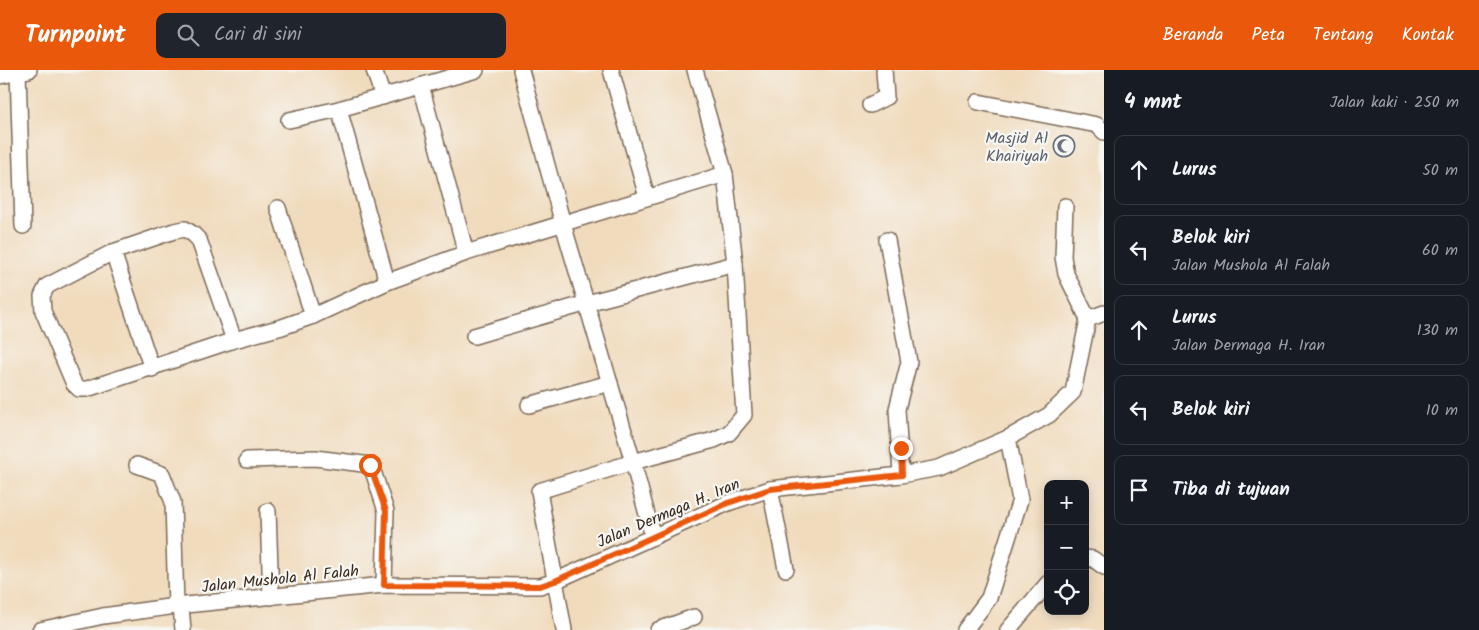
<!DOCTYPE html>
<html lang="id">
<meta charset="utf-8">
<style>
:root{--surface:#171b24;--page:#20242c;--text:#f1f3f6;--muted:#9ea1a6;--line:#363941;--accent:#ea580c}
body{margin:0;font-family:Kalam,sans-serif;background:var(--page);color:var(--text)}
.controls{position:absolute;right:15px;bottom:15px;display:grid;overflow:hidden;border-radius:10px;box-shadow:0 2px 12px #0003}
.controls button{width:45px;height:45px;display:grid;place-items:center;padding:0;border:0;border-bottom:1px solid var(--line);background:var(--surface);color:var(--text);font:25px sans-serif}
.stop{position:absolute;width:15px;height:15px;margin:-11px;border:4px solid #ea580c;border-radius:50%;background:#fff}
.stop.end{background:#ea580c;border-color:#fff;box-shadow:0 1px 5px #0008}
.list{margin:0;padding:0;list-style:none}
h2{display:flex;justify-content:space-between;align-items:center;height:65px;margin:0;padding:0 20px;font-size:21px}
h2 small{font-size:16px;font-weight:400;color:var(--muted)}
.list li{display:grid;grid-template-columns:32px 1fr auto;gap:15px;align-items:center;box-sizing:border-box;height:70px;margin:0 10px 10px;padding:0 10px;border:1px solid var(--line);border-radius:10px}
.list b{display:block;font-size:19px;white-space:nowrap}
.list p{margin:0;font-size:16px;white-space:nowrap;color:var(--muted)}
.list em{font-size:16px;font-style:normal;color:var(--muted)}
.icon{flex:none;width:28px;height:28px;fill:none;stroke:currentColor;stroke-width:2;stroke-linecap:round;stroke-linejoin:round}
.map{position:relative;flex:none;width:1104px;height:560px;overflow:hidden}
header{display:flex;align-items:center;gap:30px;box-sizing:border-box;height:70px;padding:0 25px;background:var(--accent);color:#fff}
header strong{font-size:24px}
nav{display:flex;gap:28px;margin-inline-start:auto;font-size:18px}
.search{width:350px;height:45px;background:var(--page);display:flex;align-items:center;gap:12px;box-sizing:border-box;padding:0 18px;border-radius:10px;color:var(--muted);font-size:19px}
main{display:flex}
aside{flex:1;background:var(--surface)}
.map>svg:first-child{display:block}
</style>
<header>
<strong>Turnpoint</strong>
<div class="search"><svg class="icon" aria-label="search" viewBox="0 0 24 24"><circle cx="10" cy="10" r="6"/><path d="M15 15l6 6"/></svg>Cari di sini</div>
<nav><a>Beranda</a><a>Peta</a><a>Tentang</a><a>Kontak</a></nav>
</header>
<main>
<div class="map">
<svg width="1104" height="560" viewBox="0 0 1104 560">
<rect width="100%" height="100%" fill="#f6f6f2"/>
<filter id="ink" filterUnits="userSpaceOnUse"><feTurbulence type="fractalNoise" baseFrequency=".02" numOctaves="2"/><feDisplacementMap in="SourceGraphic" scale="10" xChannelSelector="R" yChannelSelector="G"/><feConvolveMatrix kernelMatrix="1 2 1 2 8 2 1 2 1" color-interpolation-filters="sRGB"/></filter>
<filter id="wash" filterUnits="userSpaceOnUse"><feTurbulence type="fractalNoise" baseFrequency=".0096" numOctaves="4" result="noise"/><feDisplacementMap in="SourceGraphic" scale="20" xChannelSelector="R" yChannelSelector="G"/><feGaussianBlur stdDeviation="1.12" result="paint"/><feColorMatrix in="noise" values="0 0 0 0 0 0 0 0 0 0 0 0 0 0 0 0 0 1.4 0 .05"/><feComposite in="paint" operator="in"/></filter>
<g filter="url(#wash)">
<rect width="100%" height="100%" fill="#f1dbbd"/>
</g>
<g filter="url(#ink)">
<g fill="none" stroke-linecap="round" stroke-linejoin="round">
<g stroke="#7b6856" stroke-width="18">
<g id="street">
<path d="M 374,0 L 383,27"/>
<path d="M 521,0 L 563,154 L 633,392 L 653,467"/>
<path d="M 611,0 L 647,127"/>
<path d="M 18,2 L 23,156"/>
<path d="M 0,6 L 29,0"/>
<path d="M 421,16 L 466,183"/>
<path d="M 978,32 L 1097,55 L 1104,62"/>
<path d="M 870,35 L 886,27 L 884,0"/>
<path d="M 339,39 L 387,212"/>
<path d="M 289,50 L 339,39 L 476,0"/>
<path d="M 1065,136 L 1063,187 L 1066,204 L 1088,249"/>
<path d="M 278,138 L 313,246"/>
<path d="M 887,170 L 909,292 L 897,339 L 901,405"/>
<path d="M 113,182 L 152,299"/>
<path d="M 474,266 L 587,233 L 735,194"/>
<path d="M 234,270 L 199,170 L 193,164 L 185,159 L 174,161 L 113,182 L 47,216 L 42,226 L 43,241 L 74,314 L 79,319 L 87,319 L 234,270 L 282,257 L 313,246 L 387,212 L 466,183 L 725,104"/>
<path d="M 529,335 L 610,313"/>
<path d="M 247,390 L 315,388 L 371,395 L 386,441 L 384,515"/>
<path d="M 137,395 L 162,404 L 173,432 L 176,536"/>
<path d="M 770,419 L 786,499"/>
<path d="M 268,441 L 271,527"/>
<path d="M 1085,488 L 1093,489 L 1104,497"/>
<path d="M 181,536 L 183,560"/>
<path d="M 40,560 L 103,546 L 176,536 L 384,515 L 540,516 L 555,511 L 728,433 L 770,419 L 901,405 L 939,398 L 1008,368 L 1049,345 L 1073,322 L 1088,249 L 1104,243"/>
<path d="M 564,560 L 539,421 L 633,392 L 714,370 L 729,363 L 744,345 L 735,194 L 725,104 L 695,0"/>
<path d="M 658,560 L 694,547"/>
<path d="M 965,560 L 989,528 L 1020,430 L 1008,368"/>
<path d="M 1008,560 L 1048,513"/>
</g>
</g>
<use href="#street" stroke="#fff" stroke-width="15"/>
</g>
</g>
<g fill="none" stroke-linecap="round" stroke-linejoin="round" filter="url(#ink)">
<path stroke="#ea580c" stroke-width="6" d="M 370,395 L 386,441 L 384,515 L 540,516 L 555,511 L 728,433 L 770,419 L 902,405 L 901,378"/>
</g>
<defs>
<g id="mosque-ring" transform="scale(1.125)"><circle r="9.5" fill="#f6f6f2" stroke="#6b7280" stroke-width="1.5"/><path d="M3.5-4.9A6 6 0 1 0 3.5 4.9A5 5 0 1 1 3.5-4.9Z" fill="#6b7280"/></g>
</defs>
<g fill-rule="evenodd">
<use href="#mosque-ring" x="1064" y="76"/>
</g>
<g text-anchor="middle" stroke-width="4.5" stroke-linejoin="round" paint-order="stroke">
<g font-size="16" fill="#5b616d" stroke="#f6f6f2" text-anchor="end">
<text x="1048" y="73">Masjid Al<tspan x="1048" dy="18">Khairiyah</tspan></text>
</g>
<g font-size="16" fill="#3b2a1e" stroke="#f6f6f2">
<text transform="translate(668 442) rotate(-23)" y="6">Jalan Dermaga H. Iran</text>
<text transform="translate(280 508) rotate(-6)" y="6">Jalan Mushola Al Falah</text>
</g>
</g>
</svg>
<div class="controls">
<button>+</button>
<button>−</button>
<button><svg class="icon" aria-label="locate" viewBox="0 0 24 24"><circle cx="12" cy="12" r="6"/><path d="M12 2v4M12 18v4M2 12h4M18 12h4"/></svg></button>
</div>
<div class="stop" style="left:370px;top:395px"></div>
<div class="stop end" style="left:901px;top:378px"></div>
</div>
<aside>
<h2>4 mnt<small>Jalan kaki · 250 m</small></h2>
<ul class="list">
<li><svg class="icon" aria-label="ahead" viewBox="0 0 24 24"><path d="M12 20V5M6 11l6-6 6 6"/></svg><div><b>Lurus</b></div><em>50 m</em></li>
<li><svg class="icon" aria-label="left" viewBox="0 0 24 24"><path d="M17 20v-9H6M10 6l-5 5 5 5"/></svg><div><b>Belok kiri</b><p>Jalan Mushola Al Falah</p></div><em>60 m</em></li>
<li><svg class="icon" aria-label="ahead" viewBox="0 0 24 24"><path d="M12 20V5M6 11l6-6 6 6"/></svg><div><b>Lurus</b><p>Jalan Dermaga H. Iran</p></div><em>130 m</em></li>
<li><svg class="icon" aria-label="left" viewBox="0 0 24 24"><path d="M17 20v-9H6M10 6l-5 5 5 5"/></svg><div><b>Belok kiri</b></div><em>10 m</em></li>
<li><svg class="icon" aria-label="arrive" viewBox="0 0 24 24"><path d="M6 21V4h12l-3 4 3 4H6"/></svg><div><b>Tiba di tujuan</b></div></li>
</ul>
</aside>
</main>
